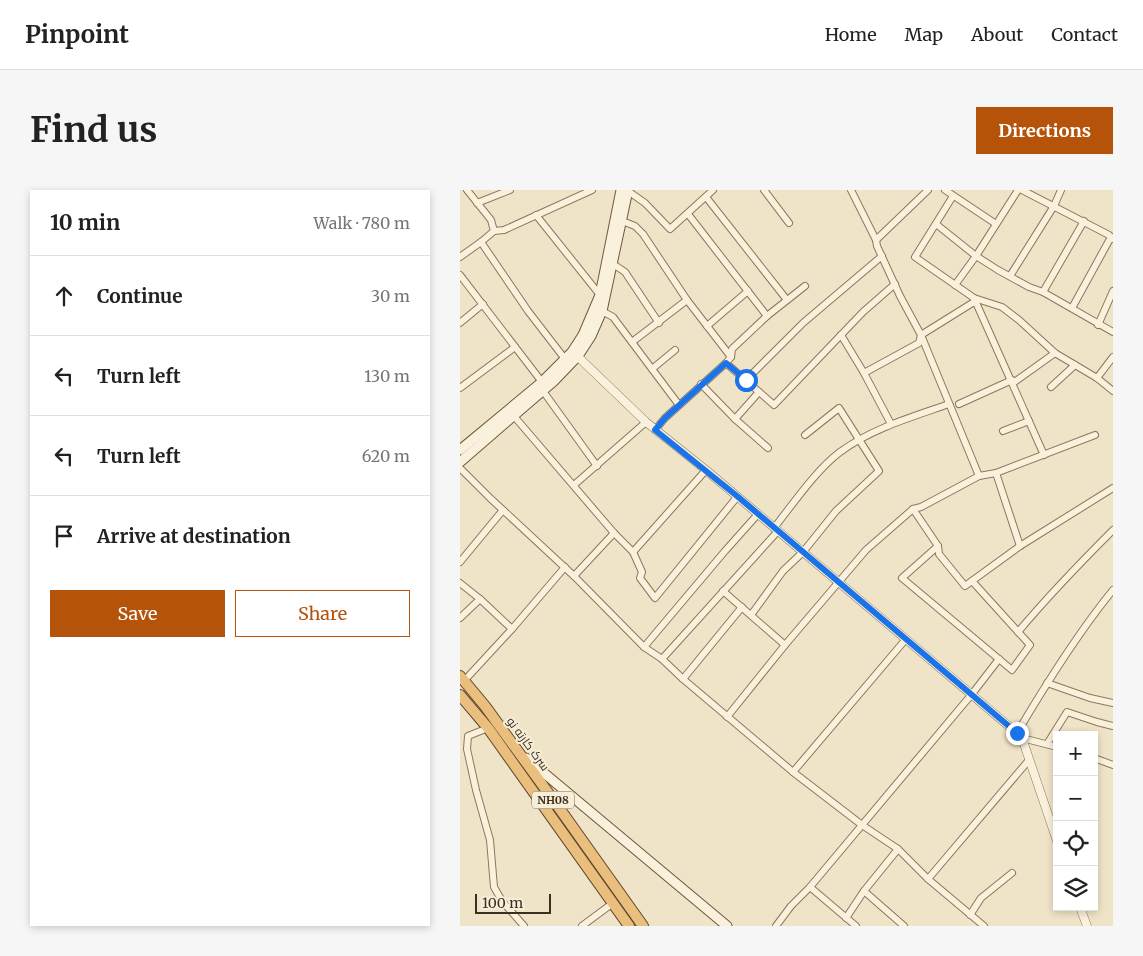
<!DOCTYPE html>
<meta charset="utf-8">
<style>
:root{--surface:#fff;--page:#f6f6f6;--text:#222;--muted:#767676;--line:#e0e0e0;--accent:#b45309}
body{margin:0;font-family:Merriweather,Cairo,serif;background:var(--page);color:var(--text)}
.controls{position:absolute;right:15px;bottom:15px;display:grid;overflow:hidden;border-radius:0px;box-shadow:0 2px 8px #0003}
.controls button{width:45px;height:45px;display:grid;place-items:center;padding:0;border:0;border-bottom:1px solid var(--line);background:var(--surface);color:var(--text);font:25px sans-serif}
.scale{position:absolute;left:15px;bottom:12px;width:76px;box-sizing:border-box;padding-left:5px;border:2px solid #3d2e20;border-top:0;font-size:14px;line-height:18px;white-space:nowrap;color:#3d2e20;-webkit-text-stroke:4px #f7eed8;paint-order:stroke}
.stop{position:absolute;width:15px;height:15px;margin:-11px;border:4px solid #1a73e8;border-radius:50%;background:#fff}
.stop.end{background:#1a73e8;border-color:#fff;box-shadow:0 1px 5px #0008}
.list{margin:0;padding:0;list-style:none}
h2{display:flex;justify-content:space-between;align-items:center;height:65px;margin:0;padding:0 20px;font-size:21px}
h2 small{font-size:16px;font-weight:400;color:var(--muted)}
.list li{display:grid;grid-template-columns:32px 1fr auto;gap:15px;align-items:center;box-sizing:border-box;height:80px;padding:0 20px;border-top:1px solid var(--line)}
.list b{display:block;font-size:19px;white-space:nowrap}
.list em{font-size:16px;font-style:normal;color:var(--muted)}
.actions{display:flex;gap:10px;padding:15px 20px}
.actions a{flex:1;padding:11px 0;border:1px solid var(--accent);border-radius:0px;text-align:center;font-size:18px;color:var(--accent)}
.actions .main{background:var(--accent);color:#fff}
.icon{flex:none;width:28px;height:28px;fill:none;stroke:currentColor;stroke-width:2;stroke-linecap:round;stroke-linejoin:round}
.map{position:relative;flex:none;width:653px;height:736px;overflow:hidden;border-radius:0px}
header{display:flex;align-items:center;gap:30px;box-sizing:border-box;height:70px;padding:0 25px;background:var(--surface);border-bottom:1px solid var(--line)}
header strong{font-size:24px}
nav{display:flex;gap:28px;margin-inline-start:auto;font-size:18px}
.intro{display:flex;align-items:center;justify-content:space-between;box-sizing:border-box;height:120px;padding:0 30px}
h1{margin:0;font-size:35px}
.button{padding:12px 22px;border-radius:0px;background:var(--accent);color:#fff;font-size:18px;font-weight:700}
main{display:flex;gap:30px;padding:0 30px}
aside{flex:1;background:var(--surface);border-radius:0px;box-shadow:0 2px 8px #0003}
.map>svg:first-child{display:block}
</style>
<header>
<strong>Pinpoint</strong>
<nav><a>Home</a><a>Map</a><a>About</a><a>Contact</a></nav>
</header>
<div class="intro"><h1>Find us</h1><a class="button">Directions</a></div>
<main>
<aside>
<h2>10 min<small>Walk · 780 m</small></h2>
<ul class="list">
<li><svg class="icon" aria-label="ahead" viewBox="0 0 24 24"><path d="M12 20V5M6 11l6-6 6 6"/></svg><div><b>Continue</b></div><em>30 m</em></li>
<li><svg class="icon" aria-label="left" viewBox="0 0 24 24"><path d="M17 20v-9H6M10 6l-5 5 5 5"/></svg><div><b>Turn left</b></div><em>130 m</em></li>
<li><svg class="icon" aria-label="left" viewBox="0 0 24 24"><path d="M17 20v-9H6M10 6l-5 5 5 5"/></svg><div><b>Turn left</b></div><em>620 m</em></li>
<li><svg class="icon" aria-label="arrive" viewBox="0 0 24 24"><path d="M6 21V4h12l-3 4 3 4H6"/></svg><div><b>Arrive at destination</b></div></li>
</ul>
<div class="actions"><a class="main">Save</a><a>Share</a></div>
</aside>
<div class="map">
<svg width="653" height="736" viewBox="0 0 653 736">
<rect width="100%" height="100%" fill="#f0e4c8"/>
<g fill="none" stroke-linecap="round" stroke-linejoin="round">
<g stroke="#8d765c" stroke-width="8">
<g id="minor">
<path d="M 7,0 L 31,30 L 34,41 L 21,52 L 68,121 L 105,169"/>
<path d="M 304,0 L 329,33"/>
<path d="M 391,0 L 416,50 L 417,56 L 440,106 L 461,145 L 519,286"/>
<path d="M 485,0 L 536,34"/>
<path d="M 562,0 L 649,45 L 653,49"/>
<path d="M 168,1 L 185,13 L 210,39 L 253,0"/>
<path d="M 493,6 L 455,67 L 514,108 L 542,117 L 559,130 L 595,163 L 637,188 L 653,201"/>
<path d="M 246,7 L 327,110"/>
<path d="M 17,13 L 50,0"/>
<path d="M 228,24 L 307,126"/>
<path d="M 76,25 L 140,105"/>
<path d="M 162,31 L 175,36 L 183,44 L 227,110 L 271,167"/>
<path d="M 476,34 L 516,66 L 538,80 L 569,97 L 583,102 L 653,142"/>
<path d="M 34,41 L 44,40 L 132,0"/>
<path d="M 416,50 L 468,0"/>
<path d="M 0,67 L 21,52"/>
<path d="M 153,74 L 165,82 L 199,133"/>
<path d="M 0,85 L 82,192"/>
<path d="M 550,86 L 594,16 L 601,0"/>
<path d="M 495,95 L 516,66 L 558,0"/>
<path d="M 583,102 L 624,31"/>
<path d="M 514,108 L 584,265"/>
<path d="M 612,118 L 651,47"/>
<path d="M 142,121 L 153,127 L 219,215"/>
<path d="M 0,133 L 23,114"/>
<path d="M 638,135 L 653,101"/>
<path d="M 247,136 L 288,101"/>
<path d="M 381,145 L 404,183 L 431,234"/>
<path d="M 172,152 L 227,110"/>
<path d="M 266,173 L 314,215 L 403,122 L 435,94"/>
<path d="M 192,179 L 215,160"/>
<path d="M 404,183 L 459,153 L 461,145 L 514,112"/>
<path d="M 637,188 L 653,167"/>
<path d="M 286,190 L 343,133 L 422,66"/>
<path d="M 553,193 L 595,163"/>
<path d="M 241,194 L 275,229 L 308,258"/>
<path d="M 591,197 L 615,175"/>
<path d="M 0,198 L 55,157"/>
<path d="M 83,201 L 137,276"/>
<path d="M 499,214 L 552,190"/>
<path d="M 53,225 L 154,343 L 173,362 L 182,382 L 180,388 L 195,408 L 277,307"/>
<path d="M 275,229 L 299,202"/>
<path d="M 195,240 L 205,228 L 266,173 L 271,167 L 272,159 L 307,126 L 345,96"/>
<path d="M 543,241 L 569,231"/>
<path d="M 0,278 L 30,308 L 114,386 L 184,457 L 202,469 L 223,489 L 333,582 L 402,635 L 438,659 L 468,689 L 524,736"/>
<path d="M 536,283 L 560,356"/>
<path d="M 114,295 L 186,232"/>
<path d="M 453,319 L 478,356 L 479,364 L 505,396 L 560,356 L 653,298"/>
<path d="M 314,338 C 333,314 356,280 380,262 C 413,238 452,227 489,214"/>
<path d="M 478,356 L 442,388 L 552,480 L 570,455 L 512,391"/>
<path d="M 173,362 L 246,280"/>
<path d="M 0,372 L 43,320"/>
<path d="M 114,386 L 154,343"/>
<path d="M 0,393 L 20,409 L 0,428"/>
<path d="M 263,401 L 325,455"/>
<path d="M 20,409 L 52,439"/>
<path d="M 291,425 L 323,381 L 343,362 L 376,321 L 419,281 L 379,218 L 345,245"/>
<path d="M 558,442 C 588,406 620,373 653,340"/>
<path d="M 184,457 L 265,361 L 298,324"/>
<path d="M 202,469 L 318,341"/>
<path d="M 223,489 L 282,417"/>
<path d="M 4,491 L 52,439 L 105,377"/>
<path d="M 587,493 L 630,508 L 653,513"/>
<path d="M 267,527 L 325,455 L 406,360 L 453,319 L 461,317 L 519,286 L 536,283 L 635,245"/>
<path d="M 28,538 L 8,546 L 7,559 L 16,600 L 30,650 L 34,697 L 42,711 L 64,736"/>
<path d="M 557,543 C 586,494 617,444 653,400"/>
<path d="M 562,548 L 597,557"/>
<path d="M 587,554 L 607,522 L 637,532 L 653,536"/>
<path d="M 634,568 L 653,575"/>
<path d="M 333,582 L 446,449"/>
<path d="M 468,689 L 569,570"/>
<path d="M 350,697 L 396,736"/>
<path d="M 404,701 L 444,736"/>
<path d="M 510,725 L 521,708 L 552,683"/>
<path d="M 386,728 L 404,701 L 438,659"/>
<path d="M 122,736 L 153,713"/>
<path d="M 316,736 L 331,716 L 350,697 L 512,504 L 539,469"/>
</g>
</g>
<g stroke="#8d765c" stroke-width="9">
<g id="tertiary">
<path d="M 114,163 L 186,232 L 246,280 L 557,543 L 562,548 L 597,651"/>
<path d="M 620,717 L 627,736"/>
</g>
</g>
<g stroke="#6f573f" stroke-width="11">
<g id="secondary">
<path d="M 0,260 L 82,192 L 112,162 L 123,145 L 140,105 L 161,0"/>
<path d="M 0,272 L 95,190 L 118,166 L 131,146 L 142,121 L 168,0"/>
<path d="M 66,568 L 267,736"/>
</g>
</g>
<g stroke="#5b4430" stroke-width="12">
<g id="trunk">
<path d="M 0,486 L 25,516 L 97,615 L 183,736"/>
<path d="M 0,505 L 28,538 L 169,736"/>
</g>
</g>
<use href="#minor" stroke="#faf1dc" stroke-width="6"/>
<use href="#tertiary" stroke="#faf1dc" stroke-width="8"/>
<use href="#secondary" stroke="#faf1dc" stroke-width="9"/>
<use href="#trunk" stroke="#eabe7c" stroke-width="10"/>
</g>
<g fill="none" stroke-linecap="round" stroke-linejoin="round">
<path stroke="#1a73e8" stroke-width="6" d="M 286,190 L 266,173 L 205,228 L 195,240 L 277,306 L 557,543"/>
</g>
<g text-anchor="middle" stroke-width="4" stroke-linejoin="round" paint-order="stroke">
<rect fill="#f7eed8" stroke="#756857" stroke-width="1" x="72" y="601.5" width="42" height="17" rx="4"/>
<g font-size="11" font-weight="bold" fill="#3d2e20">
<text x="93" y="614">NH08</text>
</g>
<g font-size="12" fill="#3d2e20" stroke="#f7eed8">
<text transform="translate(68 554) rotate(54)" y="4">سرک کارته نو</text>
</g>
</g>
</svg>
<div class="controls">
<button>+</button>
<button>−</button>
<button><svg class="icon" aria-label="locate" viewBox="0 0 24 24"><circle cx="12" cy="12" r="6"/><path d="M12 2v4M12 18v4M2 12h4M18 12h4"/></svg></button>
<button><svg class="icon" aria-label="layers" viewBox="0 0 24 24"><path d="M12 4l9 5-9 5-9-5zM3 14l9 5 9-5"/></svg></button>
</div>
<div class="scale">100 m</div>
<div class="stop" style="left:286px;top:190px"></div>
<div class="stop end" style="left:557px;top:543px"></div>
</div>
</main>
